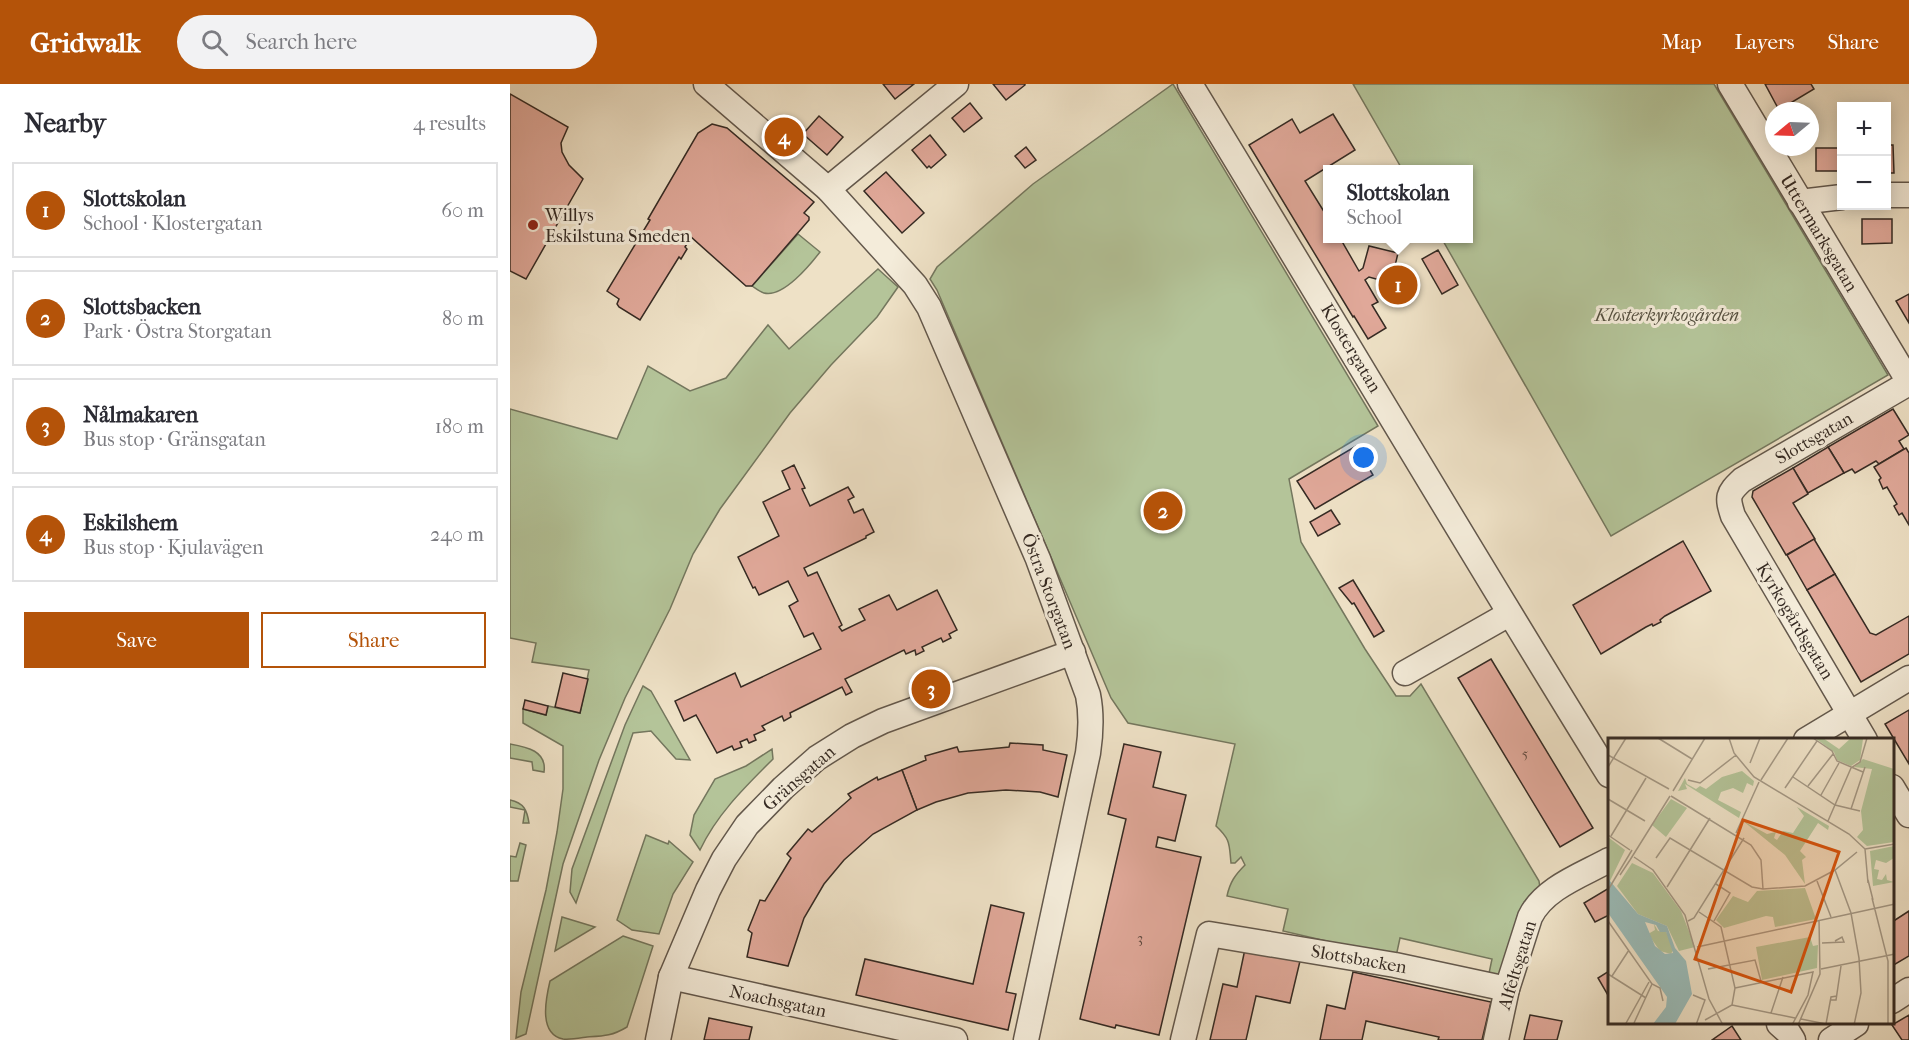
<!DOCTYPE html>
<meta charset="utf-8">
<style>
:root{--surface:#fff;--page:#f2f2f3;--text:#2b2b33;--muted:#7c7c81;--line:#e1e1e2;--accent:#b45309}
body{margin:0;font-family:"IM FELL French Canon",serif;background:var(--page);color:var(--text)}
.controls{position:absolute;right:18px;top:18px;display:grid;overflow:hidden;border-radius:0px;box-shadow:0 3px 15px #0003}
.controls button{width:54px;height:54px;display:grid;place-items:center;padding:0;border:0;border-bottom:2px solid var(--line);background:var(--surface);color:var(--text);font:30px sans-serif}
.compass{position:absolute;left:1255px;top:18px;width:54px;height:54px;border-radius:50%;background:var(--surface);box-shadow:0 3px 15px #0003;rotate:251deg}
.you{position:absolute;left:854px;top:374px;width:21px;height:21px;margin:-15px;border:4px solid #fff;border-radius:50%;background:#1a73e8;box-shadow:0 0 0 9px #1a73e833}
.badge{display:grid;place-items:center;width:39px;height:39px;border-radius:50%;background:var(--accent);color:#fff;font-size:20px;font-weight:700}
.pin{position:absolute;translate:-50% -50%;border:3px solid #fff;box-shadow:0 2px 6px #0006}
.popup{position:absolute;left:813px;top:81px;width:150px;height:78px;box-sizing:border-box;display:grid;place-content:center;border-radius:0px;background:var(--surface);filter:drop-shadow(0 2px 4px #0005);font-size:20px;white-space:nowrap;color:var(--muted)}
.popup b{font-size:22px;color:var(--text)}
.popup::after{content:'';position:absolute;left:50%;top:100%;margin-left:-12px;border:12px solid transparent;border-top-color:var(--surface)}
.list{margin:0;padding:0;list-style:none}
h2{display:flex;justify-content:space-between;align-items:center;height:78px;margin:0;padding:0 24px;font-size:26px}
h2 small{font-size:20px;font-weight:400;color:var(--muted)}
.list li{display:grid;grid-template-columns:39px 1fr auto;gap:18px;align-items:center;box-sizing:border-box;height:96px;margin:0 12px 12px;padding:0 12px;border:2px solid var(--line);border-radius:0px}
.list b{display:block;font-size:22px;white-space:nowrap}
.list p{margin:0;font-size:20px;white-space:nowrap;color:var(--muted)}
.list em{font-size:20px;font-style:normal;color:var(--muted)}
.actions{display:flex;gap:12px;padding:18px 24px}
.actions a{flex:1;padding:14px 0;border:2px solid var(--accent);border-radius:0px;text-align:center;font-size:21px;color:var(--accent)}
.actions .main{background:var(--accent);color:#fff}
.icon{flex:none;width:33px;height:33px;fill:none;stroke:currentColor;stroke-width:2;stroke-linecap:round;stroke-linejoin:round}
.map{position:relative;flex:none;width:1399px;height:956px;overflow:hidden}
header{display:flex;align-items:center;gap:36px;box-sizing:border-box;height:84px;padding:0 30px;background:var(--accent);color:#fff}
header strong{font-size:28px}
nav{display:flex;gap:33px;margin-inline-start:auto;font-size:21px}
.search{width:420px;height:54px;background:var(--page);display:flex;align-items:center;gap:15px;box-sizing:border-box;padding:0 21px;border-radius:33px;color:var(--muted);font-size:22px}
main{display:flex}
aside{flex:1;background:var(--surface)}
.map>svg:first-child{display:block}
</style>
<header>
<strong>Gridwalk</strong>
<div class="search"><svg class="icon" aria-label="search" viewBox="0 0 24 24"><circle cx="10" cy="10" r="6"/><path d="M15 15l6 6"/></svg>Search here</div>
<nav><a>Map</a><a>Layers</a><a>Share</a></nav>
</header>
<main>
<aside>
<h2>Nearby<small>4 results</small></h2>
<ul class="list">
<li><span class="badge">1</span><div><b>Slottskolan</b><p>School · Klostergatan</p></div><em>60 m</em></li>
<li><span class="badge">2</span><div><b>Slottsbacken</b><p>Park · Östra Storgatan</p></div><em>80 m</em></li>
<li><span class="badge">3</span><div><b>Nålmakaren</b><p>Bus stop · Gränsgatan</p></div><em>180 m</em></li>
<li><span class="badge">4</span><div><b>Eskilshem</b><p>Bus stop · Kjulavägen</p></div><em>240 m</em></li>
</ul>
<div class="actions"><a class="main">Save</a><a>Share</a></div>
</aside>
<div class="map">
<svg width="1399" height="956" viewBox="0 0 1399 956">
<rect width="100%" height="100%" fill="#eee1c6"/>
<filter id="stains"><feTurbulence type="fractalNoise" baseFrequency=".00333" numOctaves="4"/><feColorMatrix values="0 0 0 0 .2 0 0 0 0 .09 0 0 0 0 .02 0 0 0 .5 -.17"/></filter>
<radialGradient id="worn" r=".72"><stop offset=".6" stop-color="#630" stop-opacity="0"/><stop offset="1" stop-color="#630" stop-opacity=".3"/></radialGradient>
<g fill="#b4c499" stroke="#74775e" stroke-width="1.5">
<path d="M 663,0 L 868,342 L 779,395 L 791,458 L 855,565 L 886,612 L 900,612 L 911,600 L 1029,797 L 1030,804 L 1014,818 L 1007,833 L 995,883 L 988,892 L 978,894 L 982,875 L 890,854 L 887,868 L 881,872 L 773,847 L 778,825 L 717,812 C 720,798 725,791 735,781 L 731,773 L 725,779 L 721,779 C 719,760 721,756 706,742 L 725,660 L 618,639 L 601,614 L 427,206 L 420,195 L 427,183 L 523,100 Z"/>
<path d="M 843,0 L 1204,0 L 1378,291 L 1101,452 L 932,155 L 958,154 L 958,86 L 892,85 Z"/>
<path d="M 288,150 L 310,168 C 300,181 273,214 254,209 C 250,208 245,204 242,202 Z"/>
<path d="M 368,185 L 388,203 L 367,233 L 321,281 L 280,329 L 210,425 L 183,470 L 160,525 L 115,614 L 89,676 L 53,780 L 16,950 L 6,954 L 11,908 L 36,806 L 47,748 L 53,705 L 53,662 L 13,639 L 13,625 L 36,631 L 38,622 L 70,629 L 79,586 L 22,578 L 26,559 L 0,554 L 0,325 L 107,355 L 138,282 L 180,307 L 216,294 L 258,241 L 279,265 Z"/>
<path d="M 133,602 L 141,607 L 180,676 L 166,675 L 141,647 L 123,649 L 66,819 L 60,808 L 62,785 L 115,641 Z"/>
<path d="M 0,660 C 17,663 37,667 34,688 L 23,686 L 22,678 L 0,674 Z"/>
<path d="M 262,665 L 263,675 C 235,703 207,730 190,766 L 180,751 L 184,731 L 205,695 L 236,682 Z"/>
<path d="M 0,716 C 14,719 17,726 19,739 L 13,739 L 15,726 L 0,723 Z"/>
<path d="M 136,751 L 158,760 L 159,757 L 183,778 L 163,810 L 149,850 L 122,846 L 107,836 Z"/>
<path d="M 10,759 L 16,761 L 8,797 L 0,797 L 0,772 L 6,773 Z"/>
<path d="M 52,833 L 85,843 L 45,867 Z"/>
<path d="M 113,852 L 143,862 L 117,943 C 102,952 94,952 77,953 C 70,954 60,956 53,955 C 28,950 36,914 40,897 Z"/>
</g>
<g fill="#e0a899" stroke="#352a23" stroke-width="1.5">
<path d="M 373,0 L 404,0 L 385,15 Z"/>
<path d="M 483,0 L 515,0 L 515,1 L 496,16 Z"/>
<path d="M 1255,0 L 1301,0 L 1304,5 L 1269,26 Z"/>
<path d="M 0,10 L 58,43 L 51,59 L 52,68 L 59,81 L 73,95 L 16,195 L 0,187 Z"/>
<path d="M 460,19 L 472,34 L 454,48 L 442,34 Z"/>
<path d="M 823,30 L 845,66 L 795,97 L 818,134 L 818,154 L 830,154 L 849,187 L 853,184 L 859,162 L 888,169 L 881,199 L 859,193 L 855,196 L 868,218 L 862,221 L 876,244 L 858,255 L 844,232 L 843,233 L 739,61 L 782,35 L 790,49 Z"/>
<path d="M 309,32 L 333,53 L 317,71 L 293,50 Z"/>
<path d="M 202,40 L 217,44 L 304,118 L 294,129 L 299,133 L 299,136 L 242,202 L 236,202 L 181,153 L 175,163 L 177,165 L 171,175 L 169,173 L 130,236 L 109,223 L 107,220 L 109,215 L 97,207 L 140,136 L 138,135 L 188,49 Z"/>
<path d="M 420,51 L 436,71 L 421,84 L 419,82 L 417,84 L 402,66 Z"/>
<path d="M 1376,61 L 1383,61 L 1384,89 L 1376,89 Z"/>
<path d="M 516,63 L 526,76 L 515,84 L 505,72 Z"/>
<path d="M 1306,64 L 1331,64 L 1332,87 L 1306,87 Z"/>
<path d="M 376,88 L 414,129 L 392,149 L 354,107 Z"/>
<path d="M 1352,135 L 1382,135 L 1382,159 L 1352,160 Z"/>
<path d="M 928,166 L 948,201 L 932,210 L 912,175 Z"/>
<path d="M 1399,210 L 1399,239 L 1386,217 Z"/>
<path d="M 1383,325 L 1399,351 L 1389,357 L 1394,365 L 1369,380 L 1366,377 L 1345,389 L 1342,385 L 1334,389 L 1318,363 Z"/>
<path d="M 846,362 L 863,391 L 805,425 L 787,397 Z"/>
<path d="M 1318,363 L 1334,389 L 1298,409 L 1283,384 Z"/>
<path d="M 1396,364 L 1399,369 L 1399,441 L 1392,429 L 1389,431 L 1384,422 L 1387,420 L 1377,403 L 1373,405 L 1369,396 L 1371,394 L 1364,383 Z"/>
<path d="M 284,381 L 295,404 L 292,405 L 300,422 L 338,403 L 344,413 L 338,416 L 344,429 L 353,425 L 364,448 L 356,452 L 356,454 L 294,484 L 298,492 L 307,488 L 332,541 L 329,543 L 332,547 L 355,536 L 349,525 L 379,511 L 387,526 L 427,506 L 447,546 L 439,550 L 441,554 L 433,558 L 431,554 L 412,563 L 414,567 L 406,571 L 405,566 L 396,570 L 394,566 L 335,595 L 342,608 L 336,611 L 332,603 L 280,629 L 281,633 L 274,637 L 272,632 L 252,642 L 255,646 L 244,651 L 246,656 L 239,659 L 237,655 L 230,658 L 232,663 L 224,666 L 222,662 L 207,669 L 186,631 L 174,637 L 165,617 L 225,589 L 231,603 L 311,565 L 303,549 L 294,553 L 279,522 L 288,517 L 278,497 L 249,511 L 245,503 L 243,504 L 228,473 L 269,452 L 253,418 L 280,405 L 272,387 Z"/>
<path d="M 1283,384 L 1298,410 L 1283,419 L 1305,455 L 1276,471 L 1242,413 L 1243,407 Z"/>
<path d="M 821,426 L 830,440 L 808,452 L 800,438 Z"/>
<path d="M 1304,455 L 1325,490 L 1297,506 L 1277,471 Z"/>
<path d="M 1173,457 L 1201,507 L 1155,532 L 1150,536 L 1151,538 L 1143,542 L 1142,540 L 1136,543 L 1091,570 L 1063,521 Z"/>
<path d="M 1325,490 L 1360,549 L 1366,551 L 1399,532 L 1399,570 L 1351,598 L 1297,506 Z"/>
<path d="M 843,496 L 874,547 L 864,553 L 844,519 L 842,520 L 829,504 Z"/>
<path d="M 981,575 L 1083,744 L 1050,763 L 948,594 Z"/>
<path d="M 53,589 L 78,595 L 70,629 L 45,623 Z"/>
<path d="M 15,616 L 38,622 L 36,631 L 13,625 Z"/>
<path d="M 1399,626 L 1399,680 L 1375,640 Z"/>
<path d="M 500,659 L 533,661 L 533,666 L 557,671 L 548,713 L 530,708 L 496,706 L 458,709 L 426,718 L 407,726 L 392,686 L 416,676 L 415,672 L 447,663 L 449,668 L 499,663 Z"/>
<path d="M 614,660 L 651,668 L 643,703 L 676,711 L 665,757 L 648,753 L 646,763 L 691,773 L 649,951 L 606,941 L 605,944 L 570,935 L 616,735 L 598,730 Z"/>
<path d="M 392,686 L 407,726 L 363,750 L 334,776 L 314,800 L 294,834 L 278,882 L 237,873 L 242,849 L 238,846 L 250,816 L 255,817 L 281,774 L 277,770 L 298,745 L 302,748 L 341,714 L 338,710 L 367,693 L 368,696 Z"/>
<path d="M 1099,804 L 1099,831 L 1085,838 L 1074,819 Z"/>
<path d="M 481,821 L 514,829 L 496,908 L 506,910 L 498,946 L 346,911 L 355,875 L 463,900 Z"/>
<path d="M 1399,827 L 1399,872 L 1382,882 L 1382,838 Z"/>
<path d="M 735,865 L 790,877 L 780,919 L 746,912 L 736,956 L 700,956 L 713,900 L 727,903 Z"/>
<path d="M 1099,887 L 1099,913 L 1088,894 Z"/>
<path d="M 843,888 L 981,918 L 972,956 L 928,956 L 929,953 L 856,937 L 852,956 L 810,956 L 817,921 L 835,925 Z"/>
<path d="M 1020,931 L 1052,937 L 1047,956 L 1014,956 Z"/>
<path d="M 1399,931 L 1399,956 L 1392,956 L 1382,941 Z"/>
<path d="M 199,934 L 242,943 L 239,956 L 194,956 Z"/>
<path d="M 1222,942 L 1231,956 L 1202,956 Z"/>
</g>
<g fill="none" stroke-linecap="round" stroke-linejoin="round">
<g stroke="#63584c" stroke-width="27">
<g id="minor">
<path d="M 196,0 L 318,105 L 405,201 L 419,223 L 528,475 L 578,611 C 582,631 581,649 578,669 L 516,956"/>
<path d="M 680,0 C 820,230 957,462 1099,691"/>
<path d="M 1220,0 L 1399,298"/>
<path d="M 318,105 L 446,0"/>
<path d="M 1376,111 L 1399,111"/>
<path d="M 1290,118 L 1332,113"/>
<path d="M 895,589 L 999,530"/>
<path d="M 1296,656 L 1399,594"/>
<path d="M 1355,656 L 1223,432 C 1217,413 1217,410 1232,396 L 1399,299"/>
<path d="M 1382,703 L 1399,731"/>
<path d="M 161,893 L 445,956"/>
<path d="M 1382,917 L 1399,906"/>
<path d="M 1269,940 L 1278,948 L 1283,956"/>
<path d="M 148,956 L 161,893 L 198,806 L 214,775 L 237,741 L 273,704 L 307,674 L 342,652 L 373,637 L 563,568"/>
<path d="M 673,956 L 699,850 L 885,881 L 997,905"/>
<path d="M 986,956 L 997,905 L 1020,833 C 1034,804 1072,791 1099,776"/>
<path d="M 1321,956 L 1346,940"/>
</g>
</g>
<use href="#minor" stroke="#f4ecda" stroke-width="24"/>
</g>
<circle fill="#8f2418" stroke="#f4ecda" stroke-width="2" cx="23" cy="141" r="6"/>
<g text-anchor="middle" stroke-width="6" stroke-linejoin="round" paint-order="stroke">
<g font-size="15" fill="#604a40">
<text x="1015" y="674">5</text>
<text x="630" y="859">3</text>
</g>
<g font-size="18" fill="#352a23" stroke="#f4ecda" text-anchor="start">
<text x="35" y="137">Willys<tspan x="35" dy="21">Eskilstuna Smeden</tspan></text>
</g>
<g font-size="18" fill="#352a23" stroke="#f4ecda">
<text transform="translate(1309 149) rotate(59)" y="6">Uttermarksgatan</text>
<text transform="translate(841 264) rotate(59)" y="6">Klostergatan</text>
<text transform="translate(1304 354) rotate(-30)" y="6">Slottsgatan</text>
<text transform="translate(539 507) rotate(69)" y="6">Östra Storgatan</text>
<text transform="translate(1285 537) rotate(59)" y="6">Kyrkogårdsgatan</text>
<text transform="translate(289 694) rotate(-41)" y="6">Gränsgatan</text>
<text transform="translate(849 875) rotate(10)" y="6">Slottsbacken</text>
<text transform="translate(1007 881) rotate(-73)" y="6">Alfeltsgatan</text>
<text transform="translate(268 917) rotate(12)" y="6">Noachsgatan</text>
</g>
<g font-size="18" font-style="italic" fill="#555040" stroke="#f4ecda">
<text x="1157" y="237">Klosterkyrkogården</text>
</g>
</g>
<g transform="translate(1098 654)">
<rect width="286" height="286" fill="#eee1c6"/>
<path d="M 207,0 L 215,0 L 231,11 L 243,0 L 255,1 L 252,22 L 243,28 L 229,22 L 226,14 ZM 255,21 L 286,31 L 286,104 L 259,108 L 249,99 L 255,92 L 253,73 L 264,31 L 246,29 ZM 134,33 L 146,43 L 145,48 L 139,45 L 135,55 L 125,50 L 113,54 L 110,62 L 133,74 L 131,80 L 77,46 L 79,51 L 70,53 L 77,40 L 79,46 L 88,51 L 92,48 L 98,51 L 114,39 ZM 63,61 L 79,70 L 58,99 L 44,87 ZM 189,69 L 221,88 L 220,92 L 210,85 L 192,113 L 198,119 L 194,122 L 197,146 L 177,117 L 135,83 L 159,96 L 168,94 L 166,100 L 169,102 L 175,93 L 185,95 L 196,78 ZM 0,99 L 17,112 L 2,143 L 0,132 ZM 286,108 L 286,120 L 278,125 L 268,122 L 266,131 L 271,132 L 269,141 L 274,142 L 278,136 L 279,142 L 286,144 L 265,148 L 262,113 ZM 24,125 L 45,135 L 73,173 L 87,209 L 71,213 L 59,188 L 30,176 L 9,148 ZM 197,150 L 208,181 L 167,189 L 165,179 L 158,178 L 116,190 L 108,182 L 125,158 L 140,164 L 149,153 ZM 46,186 L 50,193 L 58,194 L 61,199 L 66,210 L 63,216 L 52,213 L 40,196 L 47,192 ZM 202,199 L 205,208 L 210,207 L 209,230 L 154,242 L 148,209 Z" fill="#b4c499"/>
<path d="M 0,132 L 2,143 L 30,176 L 59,188 L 67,210 L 78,223 L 84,256 L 67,286 L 45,286 L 58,269 L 59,259 L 0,175 ZM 37,184 L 48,187 L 52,194 L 58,194 L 65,215 L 57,216 L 47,208 Z" fill="#9abcb9" fill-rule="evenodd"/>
<path fill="none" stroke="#a49885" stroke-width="1.5" d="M 50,0 L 84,21M 121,0 L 126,15 L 146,39 L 241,96 L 257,111 L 260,145M 205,0 L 224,13 L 229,23 L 255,34M 0,17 L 61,51M 142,25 L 152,0M 0,29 L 18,0M 185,39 L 227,67 L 252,73M 80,42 L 92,45 L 128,17M 153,42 L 180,0M 200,48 L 225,16M 177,50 L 209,3M 65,53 L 97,0M 213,57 L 231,25M 63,58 L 143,107 L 153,122 L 155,151M 0,61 L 37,83M 243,71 L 257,29M 220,83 L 243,30 L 252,24 L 259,0M 128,95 L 151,44M 0,97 L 22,112M 3,98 L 38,40M 257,111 L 287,106M 26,119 L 45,132 L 77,177 L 101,261 L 115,287M 48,120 L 62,100 L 144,149 L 155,151 L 197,148 L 227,132 L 249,114M 22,122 L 62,58M 227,132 L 243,175 L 251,220 L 253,255 L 246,287M 12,137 L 22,122M 260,142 L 265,162M 209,143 L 223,179M 59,149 L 102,80M 0,152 L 24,112M 264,160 L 280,223 L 280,287M 91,174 L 113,189 L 127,250 L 124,267 L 97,282M 0,183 L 44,246 L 52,250 L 55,263M 80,183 L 86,180 L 136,100M 106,183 L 122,155 L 108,146M 214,205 L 236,204 L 234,199 L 227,203M 89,209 L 287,166M 100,231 L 147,222 L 153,243M 213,231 L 287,216M 0,236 L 38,260M 4,238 L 21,212M 127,250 L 205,234 L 200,257 L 184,287M 85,257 L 97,262 L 88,287M 222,262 L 228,262 L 233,228M 124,267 L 187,280M 163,275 L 175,239M 193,281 L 218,286M 26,285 L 44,246M 218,286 L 223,259 L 229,258M 17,287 L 41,244M 190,287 L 212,236 L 211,182"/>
<path fill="#d6540e" fill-opacity="0.15" stroke="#d6540e" stroke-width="3" d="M 135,82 L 231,114 L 183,254 L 87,221 Z"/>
<rect width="286" height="286" fill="none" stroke="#352a23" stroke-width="3"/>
</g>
<rect width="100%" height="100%" filter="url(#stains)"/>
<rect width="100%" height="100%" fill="url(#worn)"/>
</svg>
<div class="controls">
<button>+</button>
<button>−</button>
</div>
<svg class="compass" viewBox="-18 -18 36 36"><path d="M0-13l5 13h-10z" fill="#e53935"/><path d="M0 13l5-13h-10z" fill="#7c7c81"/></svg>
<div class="you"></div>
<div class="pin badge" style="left:888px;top:201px">1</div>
<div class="popup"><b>Slottskolan</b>School</div>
<div class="pin badge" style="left:653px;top:427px">2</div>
<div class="pin badge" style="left:421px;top:605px">3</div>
<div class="pin badge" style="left:274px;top:53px">4</div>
</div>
</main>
